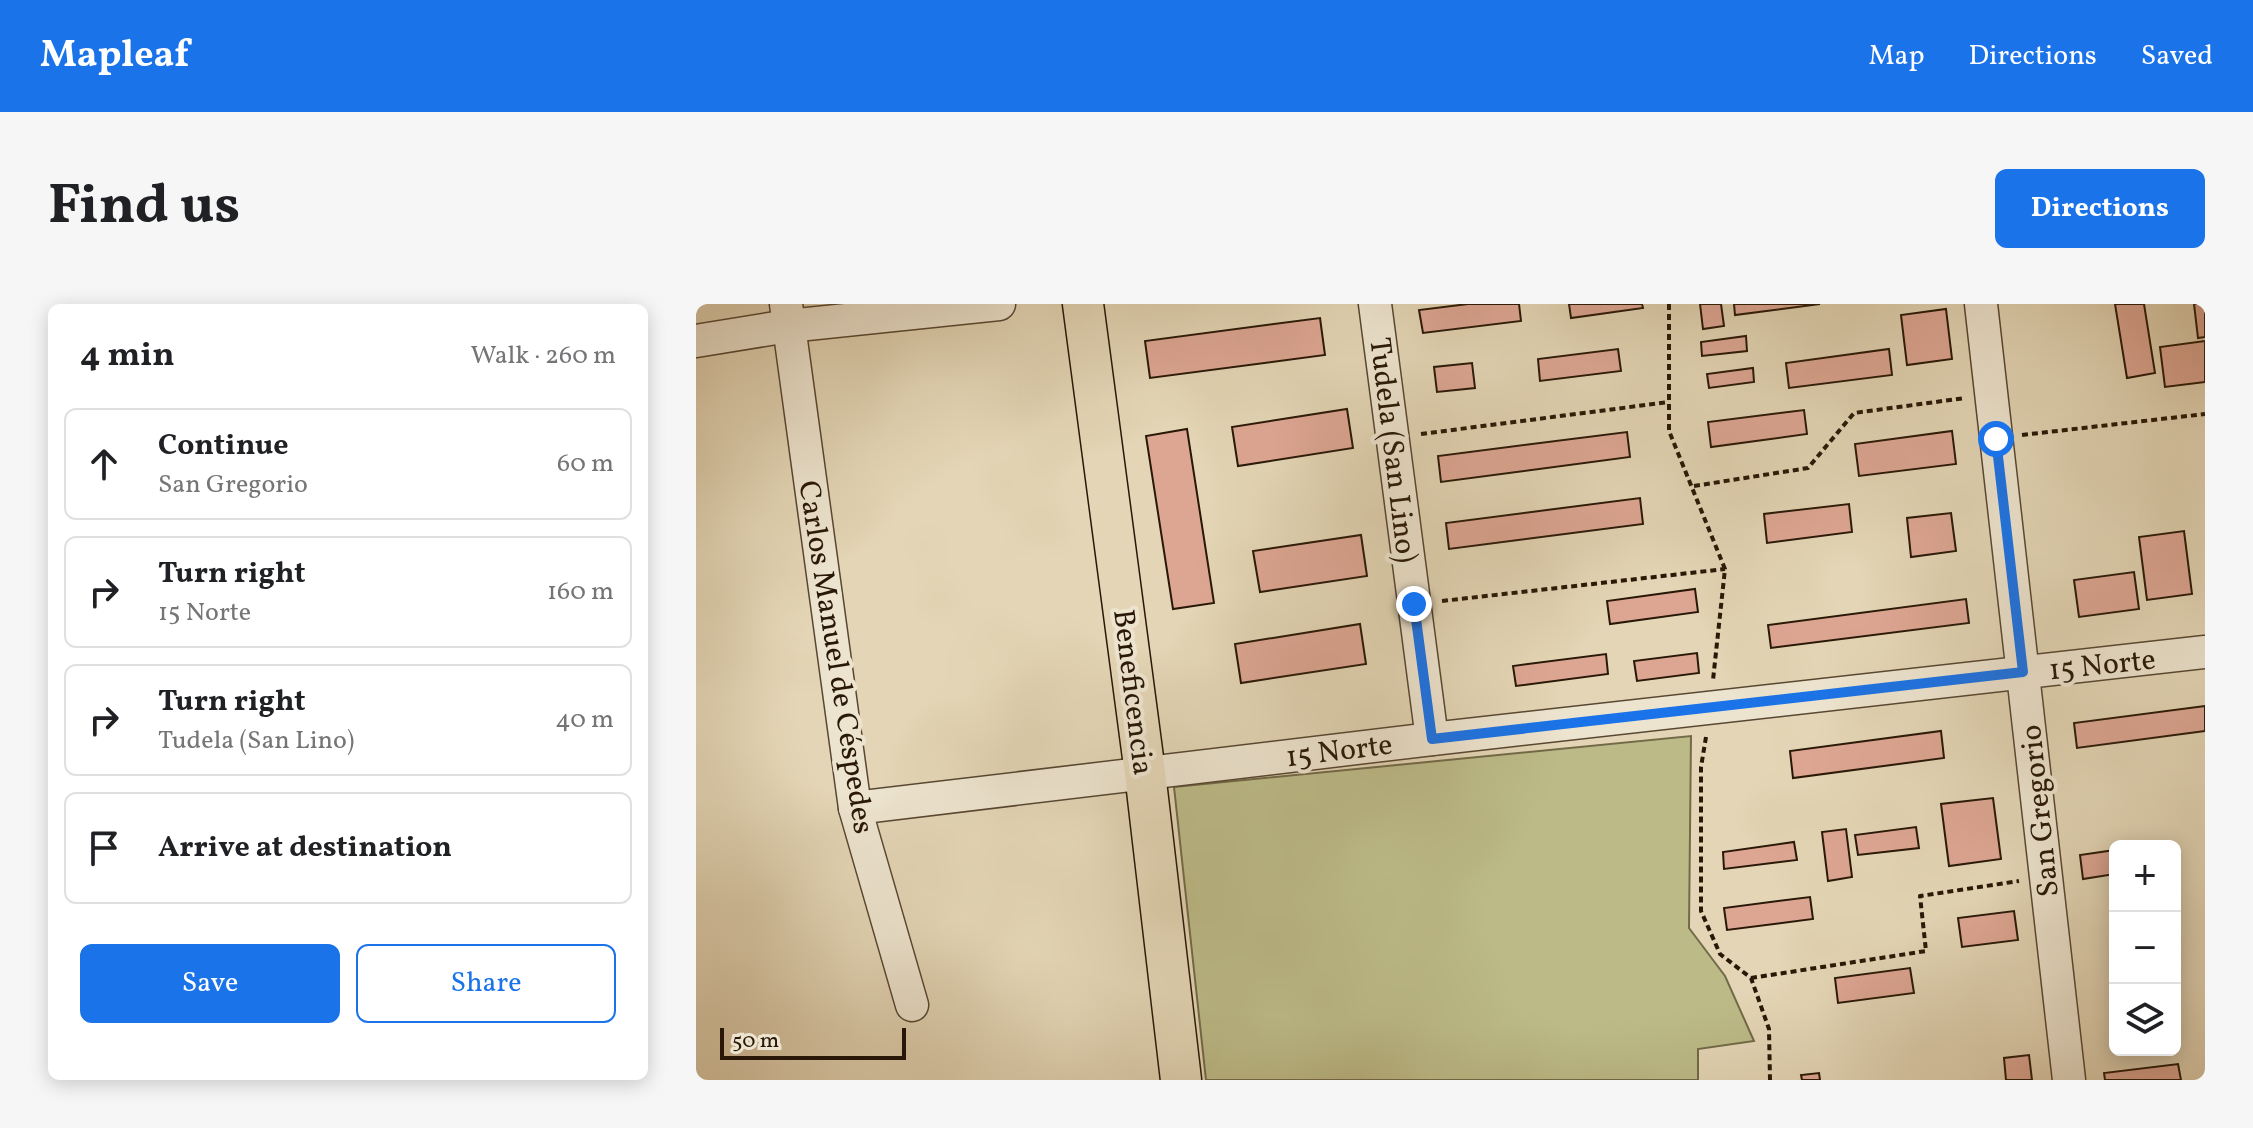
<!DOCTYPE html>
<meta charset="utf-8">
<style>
:root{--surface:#fff;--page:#f6f6f6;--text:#202124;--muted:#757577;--line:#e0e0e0;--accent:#1a73e8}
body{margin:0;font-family:Vollkorn,serif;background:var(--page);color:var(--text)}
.controls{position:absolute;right:24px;bottom:24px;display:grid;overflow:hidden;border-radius:12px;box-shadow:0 4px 20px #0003}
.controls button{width:72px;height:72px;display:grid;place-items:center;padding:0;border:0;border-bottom:2px solid var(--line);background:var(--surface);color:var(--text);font:40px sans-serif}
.scale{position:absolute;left:24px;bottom:20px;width:186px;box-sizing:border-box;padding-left:8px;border:4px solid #291807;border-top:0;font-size:22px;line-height:28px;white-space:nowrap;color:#291807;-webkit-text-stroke:6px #ede4cf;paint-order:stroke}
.stop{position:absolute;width:24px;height:24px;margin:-18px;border:6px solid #1a73e8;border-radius:50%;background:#fff}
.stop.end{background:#1a73e8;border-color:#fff;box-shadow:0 2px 8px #0008}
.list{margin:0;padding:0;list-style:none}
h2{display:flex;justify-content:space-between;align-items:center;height:104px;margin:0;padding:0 32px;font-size:34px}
h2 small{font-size:26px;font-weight:400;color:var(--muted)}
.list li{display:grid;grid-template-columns:52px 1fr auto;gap:24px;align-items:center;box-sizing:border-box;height:112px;margin:0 16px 16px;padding:0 16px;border:2px solid var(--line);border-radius:12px}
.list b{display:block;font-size:30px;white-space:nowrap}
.list p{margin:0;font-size:26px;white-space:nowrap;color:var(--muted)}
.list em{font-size:26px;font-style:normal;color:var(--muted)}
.actions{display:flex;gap:16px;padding:24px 32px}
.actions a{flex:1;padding:18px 0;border:2px solid var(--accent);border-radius:12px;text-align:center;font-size:28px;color:var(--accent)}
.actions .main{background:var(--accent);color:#fff}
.icon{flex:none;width:44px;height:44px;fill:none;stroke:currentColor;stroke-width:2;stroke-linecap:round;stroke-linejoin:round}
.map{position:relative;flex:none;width:1509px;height:776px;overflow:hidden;border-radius:12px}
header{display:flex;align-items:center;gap:48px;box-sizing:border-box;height:112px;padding:0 40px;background:var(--accent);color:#fff}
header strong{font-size:38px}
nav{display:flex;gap:44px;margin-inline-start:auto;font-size:28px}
.intro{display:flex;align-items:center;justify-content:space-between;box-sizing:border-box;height:192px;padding:0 48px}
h1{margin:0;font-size:56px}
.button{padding:20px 36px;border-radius:12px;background:var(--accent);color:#fff;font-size:28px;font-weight:700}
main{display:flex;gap:48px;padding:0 48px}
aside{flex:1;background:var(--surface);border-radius:12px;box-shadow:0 4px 20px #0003}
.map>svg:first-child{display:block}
</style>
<header>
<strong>Mapleaf</strong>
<nav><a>Map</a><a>Directions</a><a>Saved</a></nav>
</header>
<div class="intro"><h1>Find us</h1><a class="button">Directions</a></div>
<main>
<aside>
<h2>4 min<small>Walk · 260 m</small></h2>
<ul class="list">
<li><svg class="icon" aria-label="ahead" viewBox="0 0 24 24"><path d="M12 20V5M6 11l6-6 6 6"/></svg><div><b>Continue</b><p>San Gregorio</p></div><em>60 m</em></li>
<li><svg class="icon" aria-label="right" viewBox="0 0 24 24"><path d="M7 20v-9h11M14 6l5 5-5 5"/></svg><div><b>Turn right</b><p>15 Norte</p></div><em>160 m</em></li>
<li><svg class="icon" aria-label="right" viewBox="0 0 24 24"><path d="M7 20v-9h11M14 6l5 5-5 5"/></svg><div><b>Turn right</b><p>Tudela (San Lino)</p></div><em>40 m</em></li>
<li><svg class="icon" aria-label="arrive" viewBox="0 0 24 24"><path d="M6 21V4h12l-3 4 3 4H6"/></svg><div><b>Arrive at destination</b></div></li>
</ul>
<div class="actions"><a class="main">Save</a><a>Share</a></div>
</aside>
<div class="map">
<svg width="1509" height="776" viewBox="0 0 1509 776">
<rect width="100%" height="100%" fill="#e3d5b5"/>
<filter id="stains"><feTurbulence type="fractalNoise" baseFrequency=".0025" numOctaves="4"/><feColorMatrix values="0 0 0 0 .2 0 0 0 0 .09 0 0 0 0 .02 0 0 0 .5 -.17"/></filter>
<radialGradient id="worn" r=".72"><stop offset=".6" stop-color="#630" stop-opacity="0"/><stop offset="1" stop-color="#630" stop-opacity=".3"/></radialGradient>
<path fill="#bcbb88" stroke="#726a48" stroke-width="2" d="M 995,432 L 993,624 L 1029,672 L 1058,737 L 1002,745 L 1002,776 L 510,776 L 478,483 Z"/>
<g fill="#dda693" stroke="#291807" stroke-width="2">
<path d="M 772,0 L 823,0 L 825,17 L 727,29 L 723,6 Z"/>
<path d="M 873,0 L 946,0 L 947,4 L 875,14 Z"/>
<path d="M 1004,0 L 1025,0 L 1028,22 L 1007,25 Z"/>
<path d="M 1038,0 L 1124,0 L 1039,11 Z"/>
<path d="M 1419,0 L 1448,0 L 1459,69 L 1431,74 Z"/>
<path d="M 1498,0 L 1509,0 L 1509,33 L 1502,34 Z"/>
<path d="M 1250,5 L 1256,55 L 1211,61 L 1205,11 Z"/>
<path d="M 624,14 L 629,51 L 454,74 L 449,37 Z"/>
<path d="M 1050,32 L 1051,47 L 1006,52 L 1005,38 Z"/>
<path d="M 1509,37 L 1509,78 L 1469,83 L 1464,43 Z"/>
<path d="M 922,45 L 925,67 L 844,77 L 842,55 Z"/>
<path d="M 1193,45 L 1196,71 L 1093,84 L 1090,59 Z"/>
<path d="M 776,59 L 779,84 L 741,88 L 738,63 Z"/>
<path d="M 1057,64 L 1058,78 L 1013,84 L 1011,70 Z"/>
<path d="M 651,105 L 657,144 L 542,162 L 536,123 Z"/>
<path d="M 1108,106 L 1111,130 L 1015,143 L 1012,118 Z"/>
<path d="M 491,125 L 518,299 L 477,305 L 450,132 Z"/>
<path d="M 1256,127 L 1260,160 L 1163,172 L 1159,140 Z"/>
<path d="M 931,128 L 934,153 L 745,178 L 742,152 Z"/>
<path d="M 944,194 L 947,220 L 753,245 L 750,219 Z"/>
<path d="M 1153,200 L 1156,228 L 1071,239 L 1068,210 Z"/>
<path d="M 1255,209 L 1260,247 L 1215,253 L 1211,214 Z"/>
<path d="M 1488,227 L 1496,290 L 1451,296 L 1443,233 Z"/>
<path d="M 665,231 L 671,272 L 564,288 L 557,247 Z"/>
<path d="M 1438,268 L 1443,305 L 1383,313 L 1378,276 Z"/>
<path d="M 999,285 L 1002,308 L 914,320 L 911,297 Z"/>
<path d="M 1270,295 L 1273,319 L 1075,344 L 1072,321 Z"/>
<path d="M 664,320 L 670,360 L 545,379 L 539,340 Z"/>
<path d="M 1001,349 L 1003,369 L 941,377 L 938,357 Z"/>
<path d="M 910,350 L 912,370 L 820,382 L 817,362 Z"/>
<path d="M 1509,402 L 1509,427 L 1381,444 L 1378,419 Z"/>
<path d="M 1245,427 L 1248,454 L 1097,474 L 1094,447 Z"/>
<path d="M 1297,494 L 1305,555 L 1253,562 L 1245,500 Z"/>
<path d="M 1220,523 L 1223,544 L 1162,551 L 1159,531 Z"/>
<path d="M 1150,525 L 1156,573 L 1132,577 L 1126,528 Z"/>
<path d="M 1098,538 L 1101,556 L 1028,565 L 1027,548 Z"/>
<path d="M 1419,546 L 1419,570 L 1387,575 L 1384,551 Z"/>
<path d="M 1114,593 L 1117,615 L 1031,626 L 1028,604 Z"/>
<path d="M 1318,607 L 1322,636 L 1266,643 L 1262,614 Z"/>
<path d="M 1214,664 L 1218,689 L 1142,699 L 1139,674 Z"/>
<path d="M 1333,751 L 1336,776 L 1310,776 L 1308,754 Z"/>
<path d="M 1482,760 L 1485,776 L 1409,776 L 1408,769 Z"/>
<path d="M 1123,769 L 1124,776 L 1106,776 L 1105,771 Z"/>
</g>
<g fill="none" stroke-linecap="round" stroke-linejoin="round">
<g stroke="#584732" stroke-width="35">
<g id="minor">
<path d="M 90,0 L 159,504 L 216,701"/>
<path d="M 679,0 L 736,435"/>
<path d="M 1285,0 L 1373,776"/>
<path d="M 0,37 L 92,22 L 303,0"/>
<path d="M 159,504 L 736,435 L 1509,348"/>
</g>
</g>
<g stroke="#291807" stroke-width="43">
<path id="major" d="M 387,0 L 449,469 L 485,776"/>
</g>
<g stroke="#291807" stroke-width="4" stroke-dasharray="6 4" stroke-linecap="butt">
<path d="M 973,0 L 973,127 L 1029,265 L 1017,376"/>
<path d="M 725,130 L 973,98"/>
<path d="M 1326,131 L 1509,110"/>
<path d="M 998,182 L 1112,164 L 1158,109 L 1269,94"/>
<path d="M 746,297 L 1029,265"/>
<path d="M 1010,433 L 1005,463 L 1005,607 L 1024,650 L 1055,674 L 1073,725 L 1074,776"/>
<path d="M 1055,674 L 1230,647 L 1224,592 L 1323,577"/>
</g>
<use href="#minor" stroke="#ede4cf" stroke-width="32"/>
<use href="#major" stroke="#e3d5b5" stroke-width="40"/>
</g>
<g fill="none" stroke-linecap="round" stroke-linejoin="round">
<path stroke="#1a73e8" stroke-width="10" d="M 718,300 L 736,435 L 1327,368 L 1300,135"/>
</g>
<g text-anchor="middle" stroke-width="8" stroke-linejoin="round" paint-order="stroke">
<g font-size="30" fill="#291807" stroke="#ede4cf">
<text transform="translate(698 146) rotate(83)" y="10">Tudela (San Lino)</text>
<text transform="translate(141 353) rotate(81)" y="10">Carlos Manuel de Céspedes</text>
<text transform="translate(1406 360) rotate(-6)" y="10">15 Norte</text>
<text transform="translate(438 388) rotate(83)" y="10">Beneficencia</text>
<text transform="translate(643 446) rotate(-7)" y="10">15 Norte</text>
<text transform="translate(1343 507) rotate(-96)" y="10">San Gregorio</text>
</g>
</g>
<rect width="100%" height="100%" filter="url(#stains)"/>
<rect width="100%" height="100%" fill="url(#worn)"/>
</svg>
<div class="controls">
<button>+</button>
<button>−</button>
<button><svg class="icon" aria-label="layers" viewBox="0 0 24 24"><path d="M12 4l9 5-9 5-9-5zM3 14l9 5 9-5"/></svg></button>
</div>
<div class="scale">50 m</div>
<div class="stop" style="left:1300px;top:135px"></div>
<div class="stop end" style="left:718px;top:300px"></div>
</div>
</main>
